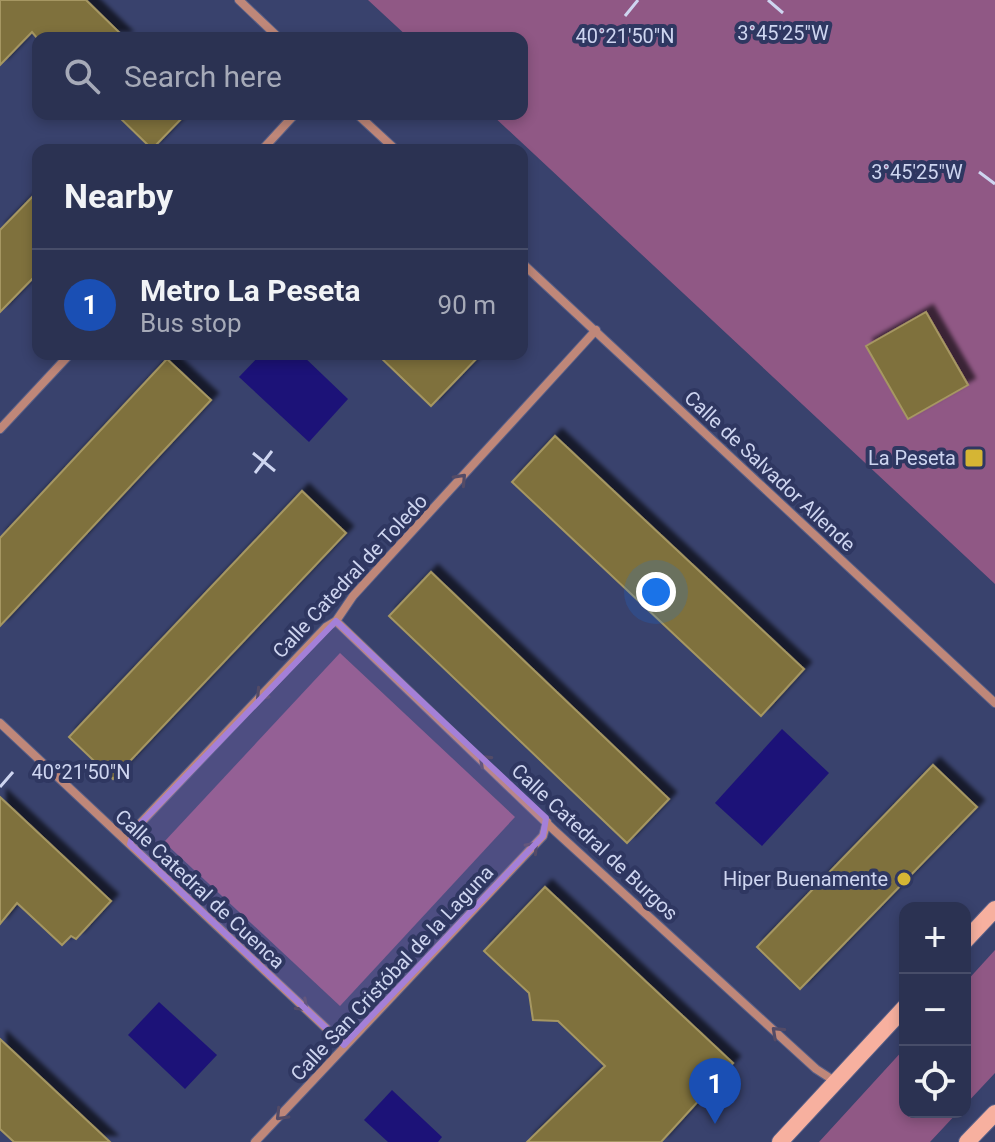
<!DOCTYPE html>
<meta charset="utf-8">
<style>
:root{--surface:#2b3252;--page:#373e5c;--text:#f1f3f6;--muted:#a6aab8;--line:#474d69;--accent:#d5b534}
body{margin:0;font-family:Roboto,sans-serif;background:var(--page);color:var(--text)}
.controls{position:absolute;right:24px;bottom:24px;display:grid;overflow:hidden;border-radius:16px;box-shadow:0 4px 12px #0003}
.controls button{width:72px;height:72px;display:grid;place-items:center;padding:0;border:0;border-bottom:2px solid var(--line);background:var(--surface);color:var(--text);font:40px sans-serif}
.you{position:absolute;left:656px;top:592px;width:28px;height:28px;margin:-20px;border:6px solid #fff;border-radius:50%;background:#1a73e8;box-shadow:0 0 0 12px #1a73e833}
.badge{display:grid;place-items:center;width:52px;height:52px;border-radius:50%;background:var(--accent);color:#fff;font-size:26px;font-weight:700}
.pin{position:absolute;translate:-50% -66px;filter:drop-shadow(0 2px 4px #0008)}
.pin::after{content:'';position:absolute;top:42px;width:28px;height:24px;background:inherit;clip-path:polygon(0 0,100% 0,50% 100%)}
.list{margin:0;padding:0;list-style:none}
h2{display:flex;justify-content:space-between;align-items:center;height:104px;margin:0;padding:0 32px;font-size:34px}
h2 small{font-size:26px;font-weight:400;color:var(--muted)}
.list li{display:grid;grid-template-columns:52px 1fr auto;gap:24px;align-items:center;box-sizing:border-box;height:112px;padding:0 32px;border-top:2px solid var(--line)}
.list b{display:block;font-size:30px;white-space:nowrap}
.list p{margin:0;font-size:26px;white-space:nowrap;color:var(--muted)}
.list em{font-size:26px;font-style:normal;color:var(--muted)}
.icon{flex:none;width:44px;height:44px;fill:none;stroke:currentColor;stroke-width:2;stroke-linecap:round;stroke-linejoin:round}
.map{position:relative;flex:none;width:995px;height:1142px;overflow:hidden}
.search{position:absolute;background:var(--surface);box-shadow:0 4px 12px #0003;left:32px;top:32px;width:496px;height:88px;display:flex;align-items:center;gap:20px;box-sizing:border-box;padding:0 28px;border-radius:16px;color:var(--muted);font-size:30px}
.panel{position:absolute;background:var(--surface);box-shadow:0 4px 12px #0003;left:32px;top:144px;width:496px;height:216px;border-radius:16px}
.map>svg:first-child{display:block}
</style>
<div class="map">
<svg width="995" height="1142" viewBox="0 0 995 1142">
<defs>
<filter id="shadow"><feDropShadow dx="7" dy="-7" stdDeviation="2" flood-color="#0009"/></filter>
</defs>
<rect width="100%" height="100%" fill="#39426d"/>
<g fill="#905885">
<path d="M 368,0 L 995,0 L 995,584 L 491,114 L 522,114 L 522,38 L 409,38 Z"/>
<path d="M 340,653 L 515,817 L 340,1006 L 164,842 Z"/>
<path d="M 995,950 L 995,1073 L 965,1105 L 965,983 Z"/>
<path d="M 905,1048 L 905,1112 L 958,1112 L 930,1142 L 819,1142 Z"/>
</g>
<g fill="#1c1278">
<path d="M 261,354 L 301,354 L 348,399 L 309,442 L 239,377 Z"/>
<path d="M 782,729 L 829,773 L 762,846 L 715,803 Z"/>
<path d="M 159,1002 L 217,1055 L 185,1089 L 128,1035 Z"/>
<path d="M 392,1090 L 442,1137 L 438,1142 L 388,1142 L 364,1120 Z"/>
</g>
<g fill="#7f713c" stroke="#a69762" stroke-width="2" filter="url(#shadow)">
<path d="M 0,0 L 86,0 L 125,38 L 37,38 L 32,32 L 0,65 Z"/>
<path d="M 116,114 L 186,114 L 152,149 Z"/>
<path d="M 38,191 L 38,273 L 0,312 L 0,230 Z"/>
<path d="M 926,312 L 968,385 L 908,419 L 866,346 Z"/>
<path d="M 377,354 L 481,354 L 431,406 Z"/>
<path d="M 167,359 L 211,400 L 0,626 L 0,538 Z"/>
<path d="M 555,436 L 804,669 L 761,716 L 512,482 Z"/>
<path d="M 302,491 L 346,533 L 113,779 L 69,737 Z"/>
<path d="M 431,572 L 669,799 L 627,843 L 389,616 Z"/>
<path d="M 933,765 L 977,807 L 800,989 L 757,947 Z"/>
<path d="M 0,797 L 111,901 L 76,939 L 71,936 L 62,945 L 17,903 L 0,924 Z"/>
<path d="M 545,887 L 733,1063 L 661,1142 L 527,1142 L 605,1066 L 558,1021 L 533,1020 L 529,993 L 484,951 Z"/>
<path d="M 0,1039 L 110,1142 L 14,1142 L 0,1129 Z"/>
</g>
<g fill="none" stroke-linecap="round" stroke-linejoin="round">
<g stroke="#575f87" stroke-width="10">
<g id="street">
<path d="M 239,0 L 279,38"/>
<path d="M 357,114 L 396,150"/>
<path d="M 262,150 L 295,114"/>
<path d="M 522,263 L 995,703"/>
<path d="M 0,429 L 70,354"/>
<path d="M 336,621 L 555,831 L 816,1069 L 836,1082"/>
<path d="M 0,723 L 344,1045"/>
<path d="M 130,844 L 134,830 L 326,627 L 336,621 L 353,596 L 596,330"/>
<path d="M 255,1142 L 543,836 L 547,822"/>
</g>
</g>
<g stroke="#575f87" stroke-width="18">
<g id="secondary">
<path d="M 965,941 L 995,909"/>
<path d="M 780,1142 L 905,1007"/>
<path d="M 967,1142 L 995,1113"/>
</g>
</g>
<use href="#street" stroke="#bf8779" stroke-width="8"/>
<use href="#secondary" stroke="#f7b09f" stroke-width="16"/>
</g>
<defs><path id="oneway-chevron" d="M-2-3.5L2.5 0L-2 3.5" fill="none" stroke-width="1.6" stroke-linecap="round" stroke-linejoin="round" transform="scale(2)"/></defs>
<g stroke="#534b67">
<use href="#oneway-chevron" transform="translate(461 479) rotate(-47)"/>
<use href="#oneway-chevron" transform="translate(261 695) rotate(133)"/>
<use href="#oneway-chevron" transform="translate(484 760) rotate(-137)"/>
<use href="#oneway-chevron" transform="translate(533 847) rotate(-47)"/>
<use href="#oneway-chevron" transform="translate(303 1006) rotate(43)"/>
<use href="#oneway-chevron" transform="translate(777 1032) rotate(-137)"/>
<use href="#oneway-chevron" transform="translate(281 1115) rotate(134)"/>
</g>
<path fill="#a480d8" fill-opacity="0.2" stroke="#a480d8" stroke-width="6" stroke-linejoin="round" d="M 336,621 L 546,818 L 543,836 L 344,1045 L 130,844 L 134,830 Z"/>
<path fill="none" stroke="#ced5f0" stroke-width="3" d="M 768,0 L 783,13M 625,16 L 638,0M 979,172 L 995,184M 253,453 L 275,471M 255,473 L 272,451M 0,787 L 13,772"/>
<g fill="#d5b534" stroke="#2f3761" stroke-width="3">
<rect x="964" y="448" width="20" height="20" rx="4"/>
<circle cx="904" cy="879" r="8"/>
</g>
<g text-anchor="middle" stroke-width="8" stroke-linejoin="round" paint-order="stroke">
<g font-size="20" fill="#ced5f0" stroke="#2f3761" text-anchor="end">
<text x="956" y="465">La Peseta</text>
<text x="888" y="886">Hiper Buenamente</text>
</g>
<g font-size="20" fill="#ced5f0" stroke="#2f3761">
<text transform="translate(770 471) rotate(43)" y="7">Calle de Salvador Allende</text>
<text transform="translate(350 576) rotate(-47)" y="7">Calle Catedral de Toledo</text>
<text transform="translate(595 842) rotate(43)" y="7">Calle Catedral de Burgos</text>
<text transform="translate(200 889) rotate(43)" y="7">Calle Catedral de Cuenca</text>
<text transform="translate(392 973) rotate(-47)" y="7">Calle San Cristóbal de la Laguna</text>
</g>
</g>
<g font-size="20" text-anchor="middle" fill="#ced5f0" stroke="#2f3761" stroke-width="8" stroke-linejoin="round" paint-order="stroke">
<text x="783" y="40">3°45'25"W</text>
<text x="625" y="43">40°21'50"N</text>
<text x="917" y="179">3°45'25"W</text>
<text x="81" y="779">40°21'50"N</text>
</g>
</svg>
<div class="controls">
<button>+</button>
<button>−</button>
<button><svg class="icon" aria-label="locate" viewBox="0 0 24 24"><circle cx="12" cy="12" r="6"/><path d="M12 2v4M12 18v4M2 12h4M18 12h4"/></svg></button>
</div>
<div class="you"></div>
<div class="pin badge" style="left:715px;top:1124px;background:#1a4fb4">1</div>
<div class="search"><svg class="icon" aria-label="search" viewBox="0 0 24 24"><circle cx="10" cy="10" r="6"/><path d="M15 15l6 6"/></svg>Search here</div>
<section class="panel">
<h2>Nearby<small></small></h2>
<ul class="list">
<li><span class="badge" style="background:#1a4fb4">1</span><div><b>Metro La Peseta</b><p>Bus stop</p></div><em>90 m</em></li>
</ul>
</section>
</div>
